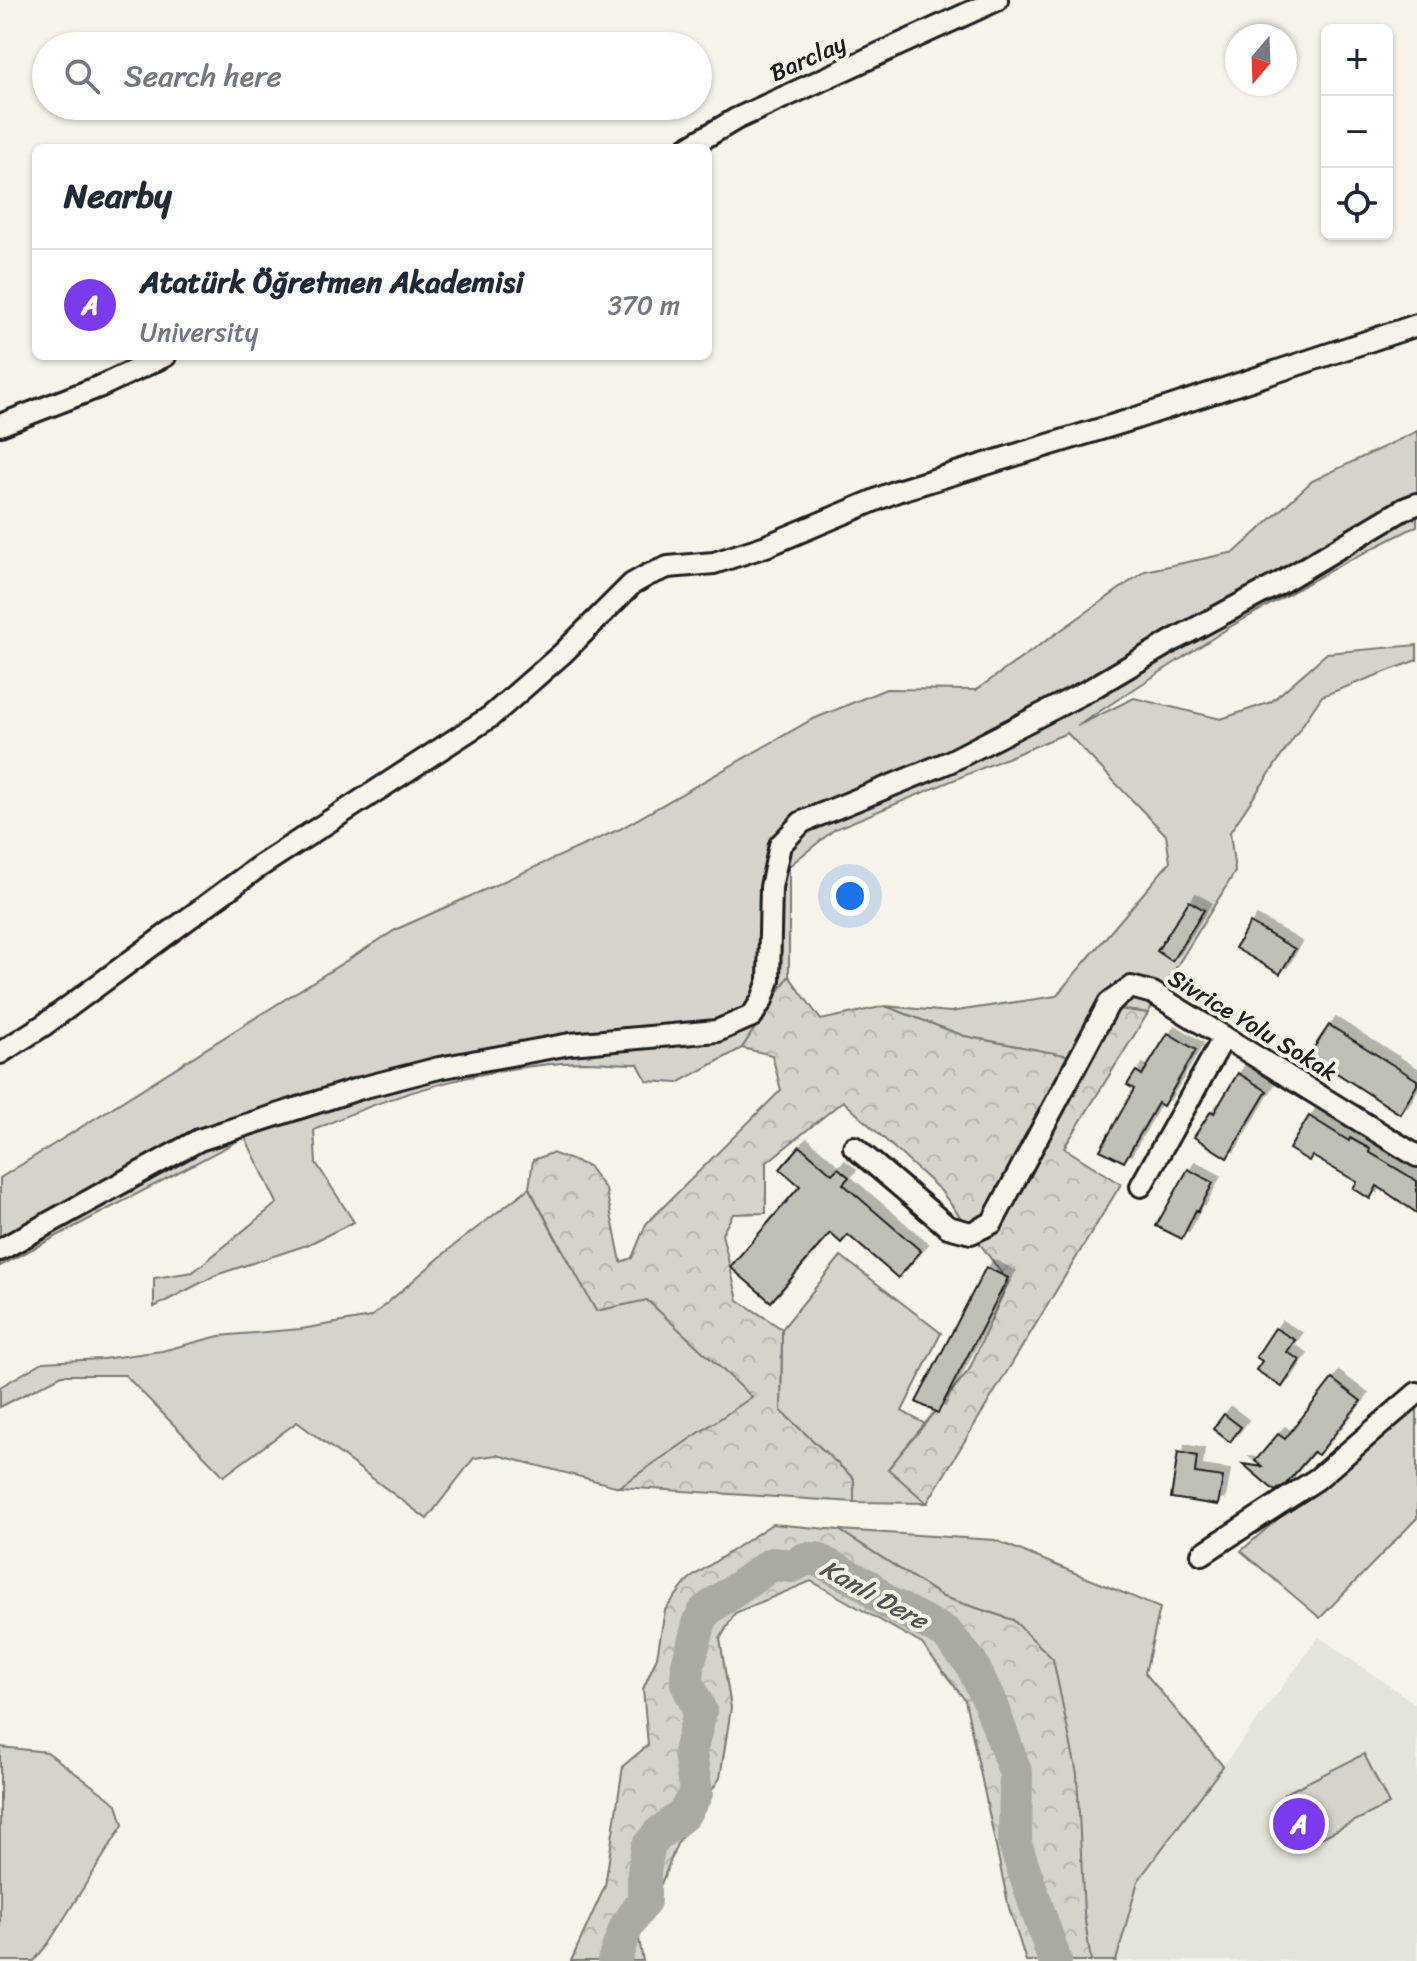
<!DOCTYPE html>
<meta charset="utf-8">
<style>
:root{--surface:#fff;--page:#f6f6f7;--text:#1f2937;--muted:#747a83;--line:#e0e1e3;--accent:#7c3aed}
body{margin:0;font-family:Sriracha,sans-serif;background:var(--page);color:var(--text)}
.controls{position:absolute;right:24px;top:24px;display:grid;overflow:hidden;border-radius:12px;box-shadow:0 2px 6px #0004}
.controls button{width:72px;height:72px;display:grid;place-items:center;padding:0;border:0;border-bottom:2px solid var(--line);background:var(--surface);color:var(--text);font:40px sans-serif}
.compass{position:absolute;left:1225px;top:24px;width:72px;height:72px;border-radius:50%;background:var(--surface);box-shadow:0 2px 6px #0004;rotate:199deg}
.you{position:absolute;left:850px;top:896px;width:28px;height:28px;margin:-20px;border:6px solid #fff;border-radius:50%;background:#1a73e8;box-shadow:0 0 0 12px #1a73e833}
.badge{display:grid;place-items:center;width:52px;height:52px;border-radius:50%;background:var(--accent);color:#fff;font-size:26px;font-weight:700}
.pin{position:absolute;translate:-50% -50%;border:4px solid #fff;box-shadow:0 2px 8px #0006}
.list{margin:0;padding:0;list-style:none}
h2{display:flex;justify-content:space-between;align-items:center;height:104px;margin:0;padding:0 32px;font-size:34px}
h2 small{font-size:26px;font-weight:400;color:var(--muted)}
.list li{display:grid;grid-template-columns:52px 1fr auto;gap:24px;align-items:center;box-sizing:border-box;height:112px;padding:0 32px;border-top:2px solid var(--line)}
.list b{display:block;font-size:30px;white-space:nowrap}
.list p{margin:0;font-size:26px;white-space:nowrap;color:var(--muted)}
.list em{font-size:26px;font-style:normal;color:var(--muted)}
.icon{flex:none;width:44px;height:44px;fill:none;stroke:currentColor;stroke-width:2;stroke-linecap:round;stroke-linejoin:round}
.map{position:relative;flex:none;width:1417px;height:1961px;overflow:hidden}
.search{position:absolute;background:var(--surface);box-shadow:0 2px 6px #0004;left:32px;top:32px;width:680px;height:88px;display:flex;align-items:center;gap:20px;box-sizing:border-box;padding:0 28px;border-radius:44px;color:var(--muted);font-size:30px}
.panel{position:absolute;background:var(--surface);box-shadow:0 2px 6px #0004;left:32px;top:144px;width:680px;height:216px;border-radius:12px}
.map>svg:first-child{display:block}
</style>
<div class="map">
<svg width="1417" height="1961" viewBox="0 0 1417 1961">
<defs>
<pattern id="forest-crowns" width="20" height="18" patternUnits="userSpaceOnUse" patternTransform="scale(2)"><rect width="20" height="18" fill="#d7d3cb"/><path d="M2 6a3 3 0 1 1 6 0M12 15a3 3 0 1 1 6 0" fill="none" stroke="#b8b5ae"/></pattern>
<filter id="shadow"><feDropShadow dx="7" dy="-7" stdDeviation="0" flood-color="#0004"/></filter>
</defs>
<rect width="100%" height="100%" fill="#f7f3e8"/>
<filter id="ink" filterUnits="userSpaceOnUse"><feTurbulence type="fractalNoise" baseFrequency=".0125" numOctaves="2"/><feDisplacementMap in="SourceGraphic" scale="16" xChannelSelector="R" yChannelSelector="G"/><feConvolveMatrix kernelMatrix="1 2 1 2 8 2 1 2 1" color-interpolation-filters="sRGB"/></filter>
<g filter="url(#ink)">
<path fill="#e6e3d9" d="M 1319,1637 L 1417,1705 L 1417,1961 L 1116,1961 L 1138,1881 Z"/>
<g fill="#d7d3cb" stroke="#7a7874" stroke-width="2">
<path d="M 1417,431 L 1417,526 L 1344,563 L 1230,627 L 1077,726 L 1134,698 L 1221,719 L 1271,702 L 1327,653 L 1417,645 L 1417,660 L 1322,696 L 1230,832 L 1235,872 L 1148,1013 L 1117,1009 L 1070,1057 L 964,1036 L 885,1006 L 950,1012 L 1056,996 L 1170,862 L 1166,835 L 1067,733 L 835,829 L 789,866 L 789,976 L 742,1048 L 678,1083 L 647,1081 L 638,1064 C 619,1064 601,1062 582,1062 C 493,1065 394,1092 314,1130 L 316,1163 L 354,1222 L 307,1245 L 216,1275 L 154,1307 L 154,1278 L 193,1272 L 277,1203 L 245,1137 L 0,1266 L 0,1178 L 397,929 L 620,829 L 811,720 L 886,689 L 976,690 L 1145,571 L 1235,552 L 1312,481 Z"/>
<path d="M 529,1188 L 572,1269 L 647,1300 L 753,1397 L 619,1487 L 497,1455 L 474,1458 L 427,1519 L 297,1422 L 224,1476 L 125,1375 L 62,1375 L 0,1407 L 0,1387 L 43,1362 L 102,1359 L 162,1351 L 219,1336 L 301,1329 L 371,1317 L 452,1247 Z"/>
<path d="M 841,1256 L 941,1333 L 902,1411 L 925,1424 L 889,1468 L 927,1503 L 854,1502 L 854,1479 L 781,1411 L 782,1329 Z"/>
<path d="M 1417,1397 L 1417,1518 L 1320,1618 L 1241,1551 Z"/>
<path d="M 839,1530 L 995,1540 L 1160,1608 L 1145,1673 L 1223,1766 L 1138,1881 L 1116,1961 L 1090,1961 L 1084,1914 L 1013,1620 L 943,1597 Z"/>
<path d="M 0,1747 L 47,1752 L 117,1804 L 123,1825 L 48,1944 L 34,1961 L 0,1961 Z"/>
<path d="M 1364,1754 L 1389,1804 L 1309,1844 L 1284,1794 Z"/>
</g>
<g fill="url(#forest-crowns)" stroke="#7a7874" stroke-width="2">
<path d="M 789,976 L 821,1020 L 885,1006 L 964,1036 L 1070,1056 L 1117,1009 L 1148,1013 L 1064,1148 L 1121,1184 L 927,1503 L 888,1469 L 969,1370 L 1008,1282 L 941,1191 L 843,1101 L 766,1163 L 766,1213 L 733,1214 L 722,1234 L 738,1300 L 782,1329 L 781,1411 L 854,1479 L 854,1502 L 619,1487 L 752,1397 L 647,1300 L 596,1311 L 529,1188 L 533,1160 L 552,1153 L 588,1166 L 606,1190 L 621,1262 L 632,1258 L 646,1224 L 781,1090 L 772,1055 L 742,1048 Z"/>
<path d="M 772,1524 L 839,1530 L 943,1597 L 1013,1620 L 1053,1659 L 1077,1774 L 1084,1914 L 1091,1961 L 1026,1961 L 1009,1908 L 965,1700 L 922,1644 L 811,1581 L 735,1613 L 720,1639 L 731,1708 L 720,1778 L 677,1844 L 639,1939 L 643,1961 L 571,1961 L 605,1886 L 623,1766 L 648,1745 L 643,1689 L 657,1657 L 665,1610 L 689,1579 Z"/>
</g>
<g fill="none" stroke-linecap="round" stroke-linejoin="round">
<path stroke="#aca9a2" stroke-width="34" d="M 614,1961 L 626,1927 L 644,1901 L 644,1872 L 648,1847 L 658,1834 L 683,1815 L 696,1793 L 690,1753 L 700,1711 L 687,1683 L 688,1664 L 700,1621 L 705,1611 L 772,1564 L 792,1566 L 805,1559 L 816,1559 L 868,1586 L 886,1602 L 946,1633 L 971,1663 L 989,1700 L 1016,1774 L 1015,1844 L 1055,1961"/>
</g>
<g fill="#c0beb5" stroke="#1c1c1c" stroke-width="2" filter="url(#shadow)">
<path d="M 1189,901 L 1204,910 L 1172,961 L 1157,951 Z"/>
<path d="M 1250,923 L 1295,949 L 1280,974 L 1235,948 Z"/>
<path d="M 1329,1025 L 1417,1080 L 1417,1085 L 1400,1114 L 1309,1055 Z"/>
<path d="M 1168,1033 L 1196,1050 L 1163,1106 L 1158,1103 L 1124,1162 L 1100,1150 L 1134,1089 L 1127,1085 L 1136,1071 L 1142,1075 Z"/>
<path d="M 1238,1073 L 1267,1091 L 1227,1158 L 1194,1137 L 1211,1111 L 1214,1113 Z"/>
<path d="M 1309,1116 L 1349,1141 L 1350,1138 L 1370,1149 L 1369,1152 L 1417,1181 L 1417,1213 L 1377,1186 L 1370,1199 L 1353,1188 L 1357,1182 L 1312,1156 L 1309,1161 L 1289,1149 Z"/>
<path d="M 800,1146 L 832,1174 L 838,1168 L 849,1177 L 843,1184 L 921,1251 L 898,1278 L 848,1235 L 841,1243 L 830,1233 L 771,1302 L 730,1267 L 800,1186 L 780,1169 Z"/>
<path d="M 1188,1169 L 1213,1183 L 1198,1212 L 1196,1210 L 1182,1239 L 1156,1226 Z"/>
<path d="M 986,1267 L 1008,1278 L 938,1413 L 916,1402 Z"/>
<path d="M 1275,1328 L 1295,1340 L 1287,1352 L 1300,1360 L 1282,1387 L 1256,1370 L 1262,1361 L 1256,1357 Z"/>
<path d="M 1332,1379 L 1361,1401 L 1318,1455 L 1313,1452 L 1286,1484 L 1275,1491 L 1243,1464 L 1263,1467 L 1255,1461 L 1278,1434 L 1285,1439 Z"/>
<path d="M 1224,1414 L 1241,1427 L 1230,1442 L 1213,1429 Z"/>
<path d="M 1178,1452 L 1197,1456 L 1195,1473 L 1223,1477 L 1218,1505 L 1171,1498 Z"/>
</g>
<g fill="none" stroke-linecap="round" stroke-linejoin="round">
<g stroke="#1c1c1c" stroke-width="26">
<g id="minor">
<path d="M 687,148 L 736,119 L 997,0"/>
<path d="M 0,425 L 101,386 L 165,356"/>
<path d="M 0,1053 L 44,1025 L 257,868 L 490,717 L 563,653 L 632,584 L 648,575 L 668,567 L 714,563 L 766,546 L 897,491 L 1127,421 L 1417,325"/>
<path d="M 854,1147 L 948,1227 L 971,1233 L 992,1223 L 1109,1003 L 1131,987 L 1153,993 L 1417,1156"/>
<path d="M 1141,1186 L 1224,1037"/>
<path d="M 0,1250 L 199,1140 L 361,1088 L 439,1068 L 570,1044 L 717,1031 L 752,1016 L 762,1000 L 769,980 L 771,887 L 780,845 L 802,822 L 949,762 L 1091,689 L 1172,641 L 1280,583 L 1404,509 L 1417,504"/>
<path d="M 1202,1554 L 1317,1479 L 1417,1393"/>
</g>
</g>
<use href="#minor" stroke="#f7f3e8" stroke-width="20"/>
</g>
</g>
<g text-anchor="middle" stroke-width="8" stroke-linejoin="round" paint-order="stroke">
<g font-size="24" fill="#1c1c1c" stroke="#f7f3e8">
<text transform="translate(808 58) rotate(-24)" y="8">Barclay</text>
<text transform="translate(1253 1025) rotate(31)" y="8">Sivrice Yolu Sokak</text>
</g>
<g font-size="26" font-style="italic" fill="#565452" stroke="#f7f3e8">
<text transform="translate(874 1594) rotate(29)" y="9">Kanlı Dere</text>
</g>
</g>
</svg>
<div class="controls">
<button>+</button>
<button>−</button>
<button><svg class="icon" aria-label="locate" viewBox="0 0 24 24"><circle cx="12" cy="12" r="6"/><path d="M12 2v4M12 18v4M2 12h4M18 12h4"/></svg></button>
</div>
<svg class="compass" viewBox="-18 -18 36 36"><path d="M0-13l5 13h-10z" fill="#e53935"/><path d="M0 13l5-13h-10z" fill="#747a83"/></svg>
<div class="you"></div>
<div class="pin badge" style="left:1299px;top:1824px">A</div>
<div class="search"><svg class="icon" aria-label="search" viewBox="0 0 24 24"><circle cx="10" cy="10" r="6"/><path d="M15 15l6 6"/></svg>Search here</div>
<section class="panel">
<h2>Nearby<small></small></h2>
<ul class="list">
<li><span class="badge">A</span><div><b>Atatürk Öğretmen Akademisi</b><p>University</p></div><em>370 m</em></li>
</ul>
</section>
</div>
